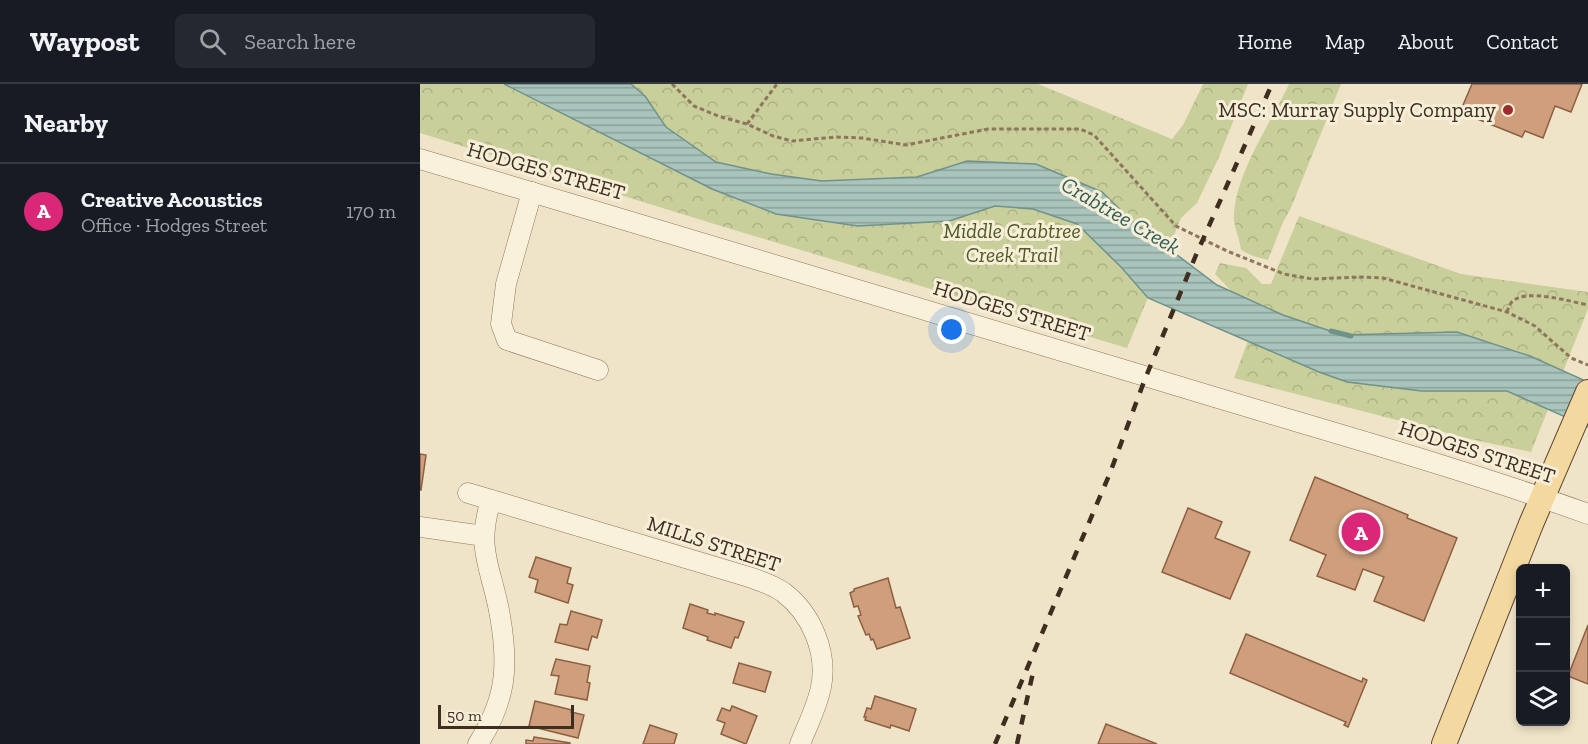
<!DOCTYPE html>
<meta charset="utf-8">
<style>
:root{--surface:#171b24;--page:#242831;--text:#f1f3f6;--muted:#9ea1a6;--line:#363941;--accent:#db2777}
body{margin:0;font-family:"Zilla Slab",serif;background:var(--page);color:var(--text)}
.controls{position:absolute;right:18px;bottom:18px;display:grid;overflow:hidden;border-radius:9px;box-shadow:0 3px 9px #0003}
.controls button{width:54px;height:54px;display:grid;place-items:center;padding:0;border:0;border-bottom:2px solid var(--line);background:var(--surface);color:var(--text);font:30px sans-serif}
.scale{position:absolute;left:18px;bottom:15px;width:136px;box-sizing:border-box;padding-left:6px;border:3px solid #3d2e20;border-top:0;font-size:16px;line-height:21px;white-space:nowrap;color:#3d2e20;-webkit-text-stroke:4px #f7eed8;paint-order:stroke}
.you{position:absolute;left:532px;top:246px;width:21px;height:21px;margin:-15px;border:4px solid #fff;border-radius:50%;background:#1a73e8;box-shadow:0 0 0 9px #1a73e833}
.badge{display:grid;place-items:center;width:39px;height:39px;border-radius:50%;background:var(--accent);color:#fff;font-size:20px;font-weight:700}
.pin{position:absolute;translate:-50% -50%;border:3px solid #fff;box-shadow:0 2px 6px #0006}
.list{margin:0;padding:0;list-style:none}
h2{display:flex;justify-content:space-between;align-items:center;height:78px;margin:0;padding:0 24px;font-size:26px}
h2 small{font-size:20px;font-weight:400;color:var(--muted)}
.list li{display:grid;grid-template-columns:39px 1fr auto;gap:18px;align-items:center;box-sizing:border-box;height:96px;padding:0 24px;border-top:2px solid var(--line)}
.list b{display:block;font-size:22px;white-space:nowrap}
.list p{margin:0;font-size:20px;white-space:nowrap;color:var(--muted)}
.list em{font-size:20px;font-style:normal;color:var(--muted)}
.icon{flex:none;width:33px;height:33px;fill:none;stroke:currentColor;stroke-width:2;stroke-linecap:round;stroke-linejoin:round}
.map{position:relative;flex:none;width:1168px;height:660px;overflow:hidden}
header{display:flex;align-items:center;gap:36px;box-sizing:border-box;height:84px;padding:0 30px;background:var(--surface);border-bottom:2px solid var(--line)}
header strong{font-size:28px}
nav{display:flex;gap:33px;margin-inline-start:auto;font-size:21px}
.search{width:420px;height:54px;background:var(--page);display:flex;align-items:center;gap:15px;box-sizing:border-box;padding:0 21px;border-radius:9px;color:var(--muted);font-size:22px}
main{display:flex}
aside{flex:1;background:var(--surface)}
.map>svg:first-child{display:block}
</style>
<header>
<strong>Waypost</strong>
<div class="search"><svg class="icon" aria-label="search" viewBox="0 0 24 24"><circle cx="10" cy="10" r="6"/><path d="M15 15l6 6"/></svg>Search here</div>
<nav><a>Home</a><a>Map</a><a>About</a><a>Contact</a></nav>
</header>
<main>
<aside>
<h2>Nearby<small></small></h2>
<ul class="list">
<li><span class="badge">A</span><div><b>Creative Acoustics</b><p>Office · Hodges Street</p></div><em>170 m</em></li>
</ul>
</aside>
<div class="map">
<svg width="1168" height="660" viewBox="0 0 1168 660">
<defs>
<pattern id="forest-crowns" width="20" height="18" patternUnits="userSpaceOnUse" patternTransform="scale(1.5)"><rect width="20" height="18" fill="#c9cf9b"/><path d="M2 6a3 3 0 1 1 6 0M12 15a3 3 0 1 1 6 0" fill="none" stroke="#aeb285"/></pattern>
<pattern id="water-rules" width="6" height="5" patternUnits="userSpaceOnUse" patternTransform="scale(1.5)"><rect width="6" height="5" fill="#a9c4bc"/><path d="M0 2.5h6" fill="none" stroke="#8ba098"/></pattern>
</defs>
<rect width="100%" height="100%" fill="#f0e4c8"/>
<g fill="url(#forest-crowns)">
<path d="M 0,0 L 618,0 L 752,55 L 763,41 L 783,0 L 828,0 L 799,73 L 777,119 L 761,134 L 707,264 L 291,139 L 0,49 Z"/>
<path d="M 869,0 L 921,0 L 870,126 L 863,138 L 848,176 L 833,172 L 821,166 C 820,155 814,144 814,134 C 814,91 851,39 869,0 Z"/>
<path d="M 879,132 L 1041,190 L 1168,208 L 1168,225 L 1111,368 L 1050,355 L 814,294 L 840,225 L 819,215 L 795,190 L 800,179 L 826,184 L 842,200 L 851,200 Z"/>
</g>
<path fill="url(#water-rules)" stroke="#6f938a" stroke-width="1.5" d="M 84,0 L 211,0 L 225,12 L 246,43 L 296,78 L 351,90 L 402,97 L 497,93 L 547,77 L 616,80 L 682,108 L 712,137 L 797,201 L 863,231 L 922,251 L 1037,248 L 1110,272 L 1168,298 L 1168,343 L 1087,307 L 1002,307 L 927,298 L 899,288 L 728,214 L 701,183 L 657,140 L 613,125 L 575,122 L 529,137 L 438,142 L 356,130 L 292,105 Z"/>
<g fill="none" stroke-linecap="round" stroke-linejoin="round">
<path stroke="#6f938a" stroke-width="5" d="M 911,247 L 931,252"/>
</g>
<g fill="#cf9f7d" stroke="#8d5f41" stroke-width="1.5">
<path d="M 1052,0 L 1162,0 L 1151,28 L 1135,22 L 1123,54 L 1105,47 L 1102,53 L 1040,28 Z"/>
<path d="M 0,370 L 6,371 L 1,406 L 0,406 Z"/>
<path d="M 895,393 L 988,431 L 987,434 L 1037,454 L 1004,537 L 954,517 L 964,493 L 943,485 L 935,506 L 897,492 L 906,471 L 870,456 Z"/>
<path d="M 768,424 L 802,438 L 795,454 L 830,468 L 810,515 L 742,488 Z"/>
<path d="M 116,473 L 151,484 L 147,499 L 153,501 L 148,519 L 115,508 L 118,496 L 109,493 Z"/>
<path d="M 468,494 L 476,524 L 480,523 L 490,554 L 457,565 L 453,555 L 451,556 L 449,550 L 446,551 L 438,532 L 441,531 L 438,522 L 434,523 L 430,509 L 434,507 L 434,505 Z"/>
<path d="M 270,520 L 288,526 L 287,529 L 295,531 L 295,529 L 324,538 L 318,554 L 315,553 L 311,564 L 287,556 L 288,553 L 263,544 Z"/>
<path d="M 151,527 L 182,536 L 177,554 L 172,552 L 168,566 L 135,558 L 140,540 L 147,541 Z"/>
<path d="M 1168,541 L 1168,600 L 1148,592 Z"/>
<path d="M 826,550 L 942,598 L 943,594 L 947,596 L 928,643 L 924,641 L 926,638 L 810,589 Z"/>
<path d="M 136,575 L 170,582 L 167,598 L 170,599 L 167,616 L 135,610 L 139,592 L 131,591 Z"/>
<path d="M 319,579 L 351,588 L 345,608 L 313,599 Z"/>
<path d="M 455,612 L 496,625 L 489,647 L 471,641 L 470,644 L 445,636 L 446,633 L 444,633 L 447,624 L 451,625 Z"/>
<path d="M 115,617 L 152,626 L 151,628 L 164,631 L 158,654 L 109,642 Z"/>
<path d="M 312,622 L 337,632 L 326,660 L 301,650 L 305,639 L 297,636 L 302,624 L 310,627 Z"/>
<path d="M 686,640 L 737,660 L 678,660 Z"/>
<path d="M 230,641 L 257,650 L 254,660 L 223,660 Z"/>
<path d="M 114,653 L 150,659 L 150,660 L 106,660 L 106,656 L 113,657 Z"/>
</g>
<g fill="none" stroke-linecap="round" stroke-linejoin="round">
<g stroke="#8d765c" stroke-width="21">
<g id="minor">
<path d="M 0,75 C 253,150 506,226 758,302 C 895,344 1033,381 1168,430"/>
<path d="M 112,108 L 86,200 L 81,240 L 87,256 L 178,286"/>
<path d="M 48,409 L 329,493 C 341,497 353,501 363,508 C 391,529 408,568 401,603 C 397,623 387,642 380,660"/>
<path d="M 0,443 L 64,452"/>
<path d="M 58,660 C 86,616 89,583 80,532 C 72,484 55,467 71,416"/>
</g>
</g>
<g stroke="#5b4430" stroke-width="26">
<path id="major" d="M 1024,660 L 1111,440 L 1168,308"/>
</g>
<g stroke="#8d765c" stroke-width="3" stroke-dasharray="4.5 3" stroke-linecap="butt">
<path d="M 252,0 L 274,22 L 298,32 L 327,40 L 353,52 L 372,57 L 416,53 L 442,54 L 486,61 L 568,45 L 660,45 L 674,51 L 756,142 L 807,167 L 864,190 L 892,195 L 940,193 L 963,194 L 1087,228 L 1115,242 L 1151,274 L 1168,281"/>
<path d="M 327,40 L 357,0"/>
<path d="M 1087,228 C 1087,227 1090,220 1091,219 C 1103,203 1152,218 1168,221"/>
</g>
<use href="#minor" stroke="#faf1dc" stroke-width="20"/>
<use href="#major" stroke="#f3d9a0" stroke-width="24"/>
<g stroke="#3d2e20" stroke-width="4.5" stroke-dasharray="10 10" stroke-linecap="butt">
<path d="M 575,660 L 690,389 L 725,295 L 776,171 L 852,0"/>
<path d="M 597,660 L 614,584"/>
</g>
</g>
<circle fill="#9e2a2b" stroke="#f7eed8" stroke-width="2" cx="1088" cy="26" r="6"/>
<g text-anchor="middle" stroke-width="6" stroke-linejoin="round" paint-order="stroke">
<g font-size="21" fill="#3d2e20" stroke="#f7eed8" text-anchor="end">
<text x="1076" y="33">MSC: Murray Supply Company</text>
</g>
<g font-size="21" fill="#3d2e20" stroke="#f7eed8">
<text transform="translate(126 87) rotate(16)" y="7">HODGES STREET</text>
<text transform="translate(592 227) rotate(17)" y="7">HODGES STREET</text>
<text transform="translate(1057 368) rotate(18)" y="7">HODGES STREET</text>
<text transform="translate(294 460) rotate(18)" y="7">MILLS STREET</text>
</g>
<g font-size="21" font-style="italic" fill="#4d5a26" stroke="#f7eed8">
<text x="592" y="154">Middle Crabtree<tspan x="592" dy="24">Creek Trail</tspan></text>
</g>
<g font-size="22" font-style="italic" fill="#2f5d5a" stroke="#f7eed8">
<text transform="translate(701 131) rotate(30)" y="8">Crabtree Creek</text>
</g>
</g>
</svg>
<div class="controls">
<button>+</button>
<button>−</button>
<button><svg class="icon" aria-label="layers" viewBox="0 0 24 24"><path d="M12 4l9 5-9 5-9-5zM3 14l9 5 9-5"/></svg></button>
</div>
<div class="scale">50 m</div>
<div class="you"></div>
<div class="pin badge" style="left:941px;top:448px">A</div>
</div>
</main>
